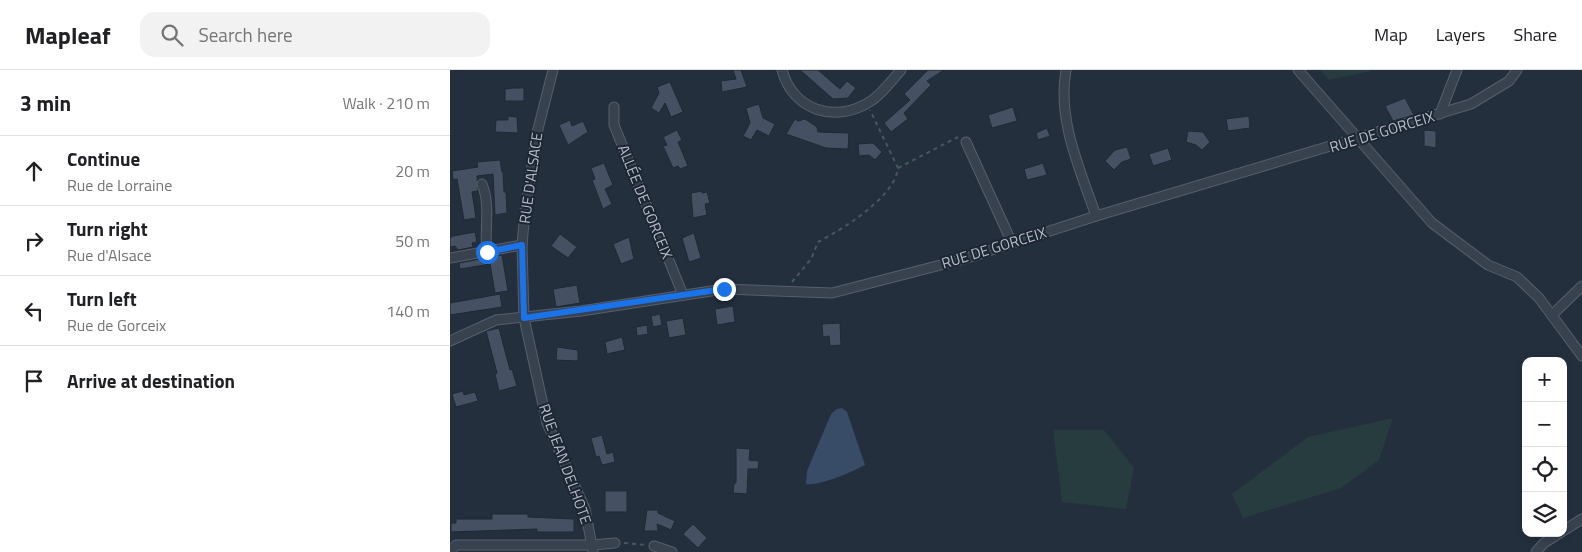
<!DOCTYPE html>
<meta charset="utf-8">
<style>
:root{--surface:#fff;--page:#f2f2f2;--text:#202124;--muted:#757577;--line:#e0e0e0}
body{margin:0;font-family:"Titillium Web",sans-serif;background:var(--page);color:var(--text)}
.controls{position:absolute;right:15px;bottom:15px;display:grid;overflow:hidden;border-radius:10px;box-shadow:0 2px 8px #0003}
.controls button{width:45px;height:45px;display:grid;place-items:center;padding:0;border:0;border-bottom:1px solid var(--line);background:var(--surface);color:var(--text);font:25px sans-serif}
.stop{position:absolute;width:15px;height:15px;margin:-11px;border:4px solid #1a73e8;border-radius:50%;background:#fff}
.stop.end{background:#1a73e8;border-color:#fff;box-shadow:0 1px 5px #0008}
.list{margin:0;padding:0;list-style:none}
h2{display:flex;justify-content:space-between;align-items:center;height:65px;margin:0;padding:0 20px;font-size:21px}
h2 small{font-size:16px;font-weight:400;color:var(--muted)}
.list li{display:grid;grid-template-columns:32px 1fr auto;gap:15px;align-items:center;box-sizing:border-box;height:70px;padding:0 20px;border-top:1px solid var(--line)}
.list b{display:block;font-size:19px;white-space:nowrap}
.list p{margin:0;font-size:16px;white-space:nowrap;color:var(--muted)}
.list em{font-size:16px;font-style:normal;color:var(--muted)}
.icon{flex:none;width:28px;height:28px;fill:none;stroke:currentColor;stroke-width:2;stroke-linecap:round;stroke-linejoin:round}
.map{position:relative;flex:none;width:1132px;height:482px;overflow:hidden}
header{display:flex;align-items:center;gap:30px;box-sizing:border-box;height:70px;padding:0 25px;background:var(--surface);border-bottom:1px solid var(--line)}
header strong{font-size:24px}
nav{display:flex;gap:28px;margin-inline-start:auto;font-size:18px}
.search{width:350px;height:45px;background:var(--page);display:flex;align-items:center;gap:12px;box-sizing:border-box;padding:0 18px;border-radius:15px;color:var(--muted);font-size:19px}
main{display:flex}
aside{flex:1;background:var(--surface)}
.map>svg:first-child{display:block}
</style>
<header>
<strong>Mapleaf</strong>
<div class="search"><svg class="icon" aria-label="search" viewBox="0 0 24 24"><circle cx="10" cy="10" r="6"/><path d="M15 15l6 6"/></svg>Search here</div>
<nav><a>Map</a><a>Layers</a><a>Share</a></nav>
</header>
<main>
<aside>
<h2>3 min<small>Walk · 210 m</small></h2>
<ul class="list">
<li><svg class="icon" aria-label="ahead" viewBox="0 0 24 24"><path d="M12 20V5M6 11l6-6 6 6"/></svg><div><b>Continue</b><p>Rue de Lorraine</p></div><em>20 m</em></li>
<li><svg class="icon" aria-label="right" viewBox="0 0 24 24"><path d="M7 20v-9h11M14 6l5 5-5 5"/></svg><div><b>Turn right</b><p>Rue d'Alsace</p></div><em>50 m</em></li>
<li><svg class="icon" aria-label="left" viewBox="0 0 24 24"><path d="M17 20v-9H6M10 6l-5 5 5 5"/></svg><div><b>Turn left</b><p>Rue de Gorceix</p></div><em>140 m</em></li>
<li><svg class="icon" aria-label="arrive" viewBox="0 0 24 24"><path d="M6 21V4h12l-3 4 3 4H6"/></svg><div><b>Arrive at destination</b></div></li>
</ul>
</aside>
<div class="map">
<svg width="1132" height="482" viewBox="0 0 1132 482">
<rect width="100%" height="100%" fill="#242f3e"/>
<g fill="#263c3f">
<path d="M 870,0 L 921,0 L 921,1 L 879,10 Z"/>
<path d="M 943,348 L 929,390 L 891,418 L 793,448 L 782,424 L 858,367 Z"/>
<path d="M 603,360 L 654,360 L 684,398 L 676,439 L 612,432 Z"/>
</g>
<path fill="#394c67" d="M 392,338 L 397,342 L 415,395 C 402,402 370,416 356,414 L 357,401 L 381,344 L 387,339 Z"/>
<g fill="#455162" stroke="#1f2835">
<path d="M 283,0 L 291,0 L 297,17 L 272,22 L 271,11 L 286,9 Z"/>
<path d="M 350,0 L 368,0 L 390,19 L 397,11 L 406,18 L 398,28 L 383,29 Z"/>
<path d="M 478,0 L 494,0 L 477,11 L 481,15 L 454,43 L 458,49 L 441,62 L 434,53 L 460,30 L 454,24 Z"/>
<path d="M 220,12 L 233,42 L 221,47 L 215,33 L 209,43 L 201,38 L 209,23 L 207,17 Z"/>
<path d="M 63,18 L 74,18 L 74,31 L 55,31 L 55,19 Z"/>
<path d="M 955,28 L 964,45 L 943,51 L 935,36 Z"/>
<path d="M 309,34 L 313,48 L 325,54 L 319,66 L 307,60 L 301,70 L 293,66 L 300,53 L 296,38 Z"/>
<path d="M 563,37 L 567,51 L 542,58 L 538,45 Z"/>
<path d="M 58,46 L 67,47 L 68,63 L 45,62 L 46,50 L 58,50 Z"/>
<path d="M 799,46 L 800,58 L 778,61 L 776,49 Z"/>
<path d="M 345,49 L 348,51 L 355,49 L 367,57 L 368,62 L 399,63 L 398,79 L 376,78 L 336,64 Z"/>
<path d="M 120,50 L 122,56 L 133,51 L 138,62 L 118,75 L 109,55 Z"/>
<path d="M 597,58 L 600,66 L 588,70 L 586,63 Z"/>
<path d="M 227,60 L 232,70 L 228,72 L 238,96 L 230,99 L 228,96 L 223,98 L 213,76 L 217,75 L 213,67 Z"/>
<path d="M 974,60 L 986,61 L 986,78 L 974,76 Z"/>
<path d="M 738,61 L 753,62 L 760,72 L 752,80 L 746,75 L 736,72 Z"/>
<path d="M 423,73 L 432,82 L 425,90 L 419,85 L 409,86 L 408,74 Z"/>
<path d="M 677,77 L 681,89 L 672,92 L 664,100 L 655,91 L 665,80 Z"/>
<path d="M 718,78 L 722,90 L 703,96 L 699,84 Z"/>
<path d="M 50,90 L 52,102 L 53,102 L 54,122 L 56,122 L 57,143 L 45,145 L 43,104 L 27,106 L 28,121 L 22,122 L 26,148 L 14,150 L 7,109 L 3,110 L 2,101 L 28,97 L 27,92 Z"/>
<path d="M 154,93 L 163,115 L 155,119 L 162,134 L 153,139 L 142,110 L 145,109 L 141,98 Z"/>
<path d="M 593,93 L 597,105 L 577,110 L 574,99 Z"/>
<path d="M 252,121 L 252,123 L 257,122 L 260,133 L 255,134 L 257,145 L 243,148 L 241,123 Z"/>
<path d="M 25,162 L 27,172 L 22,173 L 23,177 L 8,180 L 5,176 L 0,177 L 0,168 L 3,166 Z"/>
<path d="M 244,163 L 251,188 L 239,192 L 232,168 Z"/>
<path d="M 110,164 L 127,177 L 118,188 L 101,176 Z"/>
<path d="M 179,167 L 184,189 L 171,194 L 163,174 Z"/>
<path d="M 52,185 L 58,221 L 45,223 L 40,194 L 10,199 L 9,193 Z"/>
<path d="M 127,215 L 130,233 L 106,237 L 103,219 Z"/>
<path d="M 50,224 L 52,237 L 0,245 L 0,233 Z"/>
<path d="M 283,236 L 285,252 L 267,255 L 265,239 Z"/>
<path d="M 210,244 L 212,255 L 203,257 L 201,246 Z"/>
<path d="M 233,248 L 236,265 L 219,268 L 216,251 Z"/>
<path d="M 390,253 L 391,275 L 380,276 L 379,266 L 373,267 L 372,254 Z"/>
<path d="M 197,255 L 198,264 L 187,266 L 186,257 Z"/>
<path d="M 49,258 L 60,300 L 62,299 L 67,316 L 49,321 L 45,304 L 47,303 L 36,261 Z"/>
<path d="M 172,267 L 175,280 L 157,284 L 155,272 Z"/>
<path d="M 107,277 L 128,280 L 128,291 L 106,290 Z"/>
<path d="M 13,321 L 14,325 L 25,322 L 28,331 L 6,337 L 2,324 Z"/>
<path d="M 152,365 L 157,384 L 163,382 L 165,392 L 152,395 L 149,386 L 146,387 L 141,368 Z"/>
<path d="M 286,378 L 300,379 L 299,390 L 309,391 L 308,399 L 298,399 L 297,424 L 283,423 L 284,413 L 286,413 Z"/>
<rect x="155" y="421" width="22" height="21"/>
<path d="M 197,440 L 208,440 L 208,443 L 225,451 L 221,460 L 207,454 L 208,461 L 194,461 Z"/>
<path d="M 42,444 L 78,444 L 78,447 L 124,449 L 124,462 L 87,462 L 87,459 L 1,462 L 1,453 L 6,453 L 6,449 L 42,449 Z"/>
<path d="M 243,454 L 257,468 L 248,478 L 233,464 Z"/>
</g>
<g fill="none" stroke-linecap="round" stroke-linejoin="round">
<g stroke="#565f6c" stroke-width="11">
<g id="minor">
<path d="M 103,0 L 87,63 L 75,141 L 72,175 L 74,248 L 97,353 L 135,439 L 143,482"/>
<path d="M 332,0 C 343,41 386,54 421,31 C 432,24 442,10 451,0"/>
<path d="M 616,0 C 607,50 630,99 646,146"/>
<path d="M 848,0 L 982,153 L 1038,195 L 1067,207 L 1089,228 L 1132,286"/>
<path d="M 164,37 L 164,55 L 233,225"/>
<path d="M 990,44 L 1007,0"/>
<path d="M 516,72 L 562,173"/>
<path d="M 32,114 C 41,136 34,159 37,181"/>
<path d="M 0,188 L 72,175"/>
<path d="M 1102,245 L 1132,216"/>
<path d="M 0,271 L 46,250 L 131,241 L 274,219 L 382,223 L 514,189 L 646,146 L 1021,34 L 1059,11 L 1067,0"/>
<path d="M 1113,461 L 1132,449"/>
<path d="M 204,476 L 222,482"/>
<path d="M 0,482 L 6,475 L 142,475 L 165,473"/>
<path d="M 1086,482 L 1094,473 L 1110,463"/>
</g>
</g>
<g stroke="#44595c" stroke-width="2" stroke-dasharray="4 4" stroke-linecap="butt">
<path d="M 448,98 L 508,67"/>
<path d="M 342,212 L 361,189 L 368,172 C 393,159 445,127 448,98 L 420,40"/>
<path d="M 174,473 L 197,475"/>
</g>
<use href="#minor" stroke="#38414e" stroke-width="9"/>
</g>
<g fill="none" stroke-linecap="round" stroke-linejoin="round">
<path stroke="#1a73e8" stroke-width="6" d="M 37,182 L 72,175 L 74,248 L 274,219"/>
</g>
<g text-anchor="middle" stroke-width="4" stroke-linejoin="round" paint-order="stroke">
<g font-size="15" fill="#b4bcc9" stroke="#1d2633">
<text transform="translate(932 62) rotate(-17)" y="5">RUE DE GORCEIX</text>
<text transform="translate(81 108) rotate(-82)" y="5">RUE D'ALSACE</text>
<text transform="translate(195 132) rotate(68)" y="5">ALLÉE DE GORCEIX</text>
<text transform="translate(544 178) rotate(-17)" y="5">RUE DE GORCEIX</text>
<text transform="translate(115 394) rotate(70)" y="5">RUE JEAN DELHOTE</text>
</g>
</g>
</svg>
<div class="controls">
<button>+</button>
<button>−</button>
<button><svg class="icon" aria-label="locate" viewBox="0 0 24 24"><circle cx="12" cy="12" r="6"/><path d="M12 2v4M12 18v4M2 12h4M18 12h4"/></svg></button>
<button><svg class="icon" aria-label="layers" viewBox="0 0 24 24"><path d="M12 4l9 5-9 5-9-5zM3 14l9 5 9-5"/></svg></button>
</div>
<div class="stop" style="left:37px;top:182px"></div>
<div class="stop end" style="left:274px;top:219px"></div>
</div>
</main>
